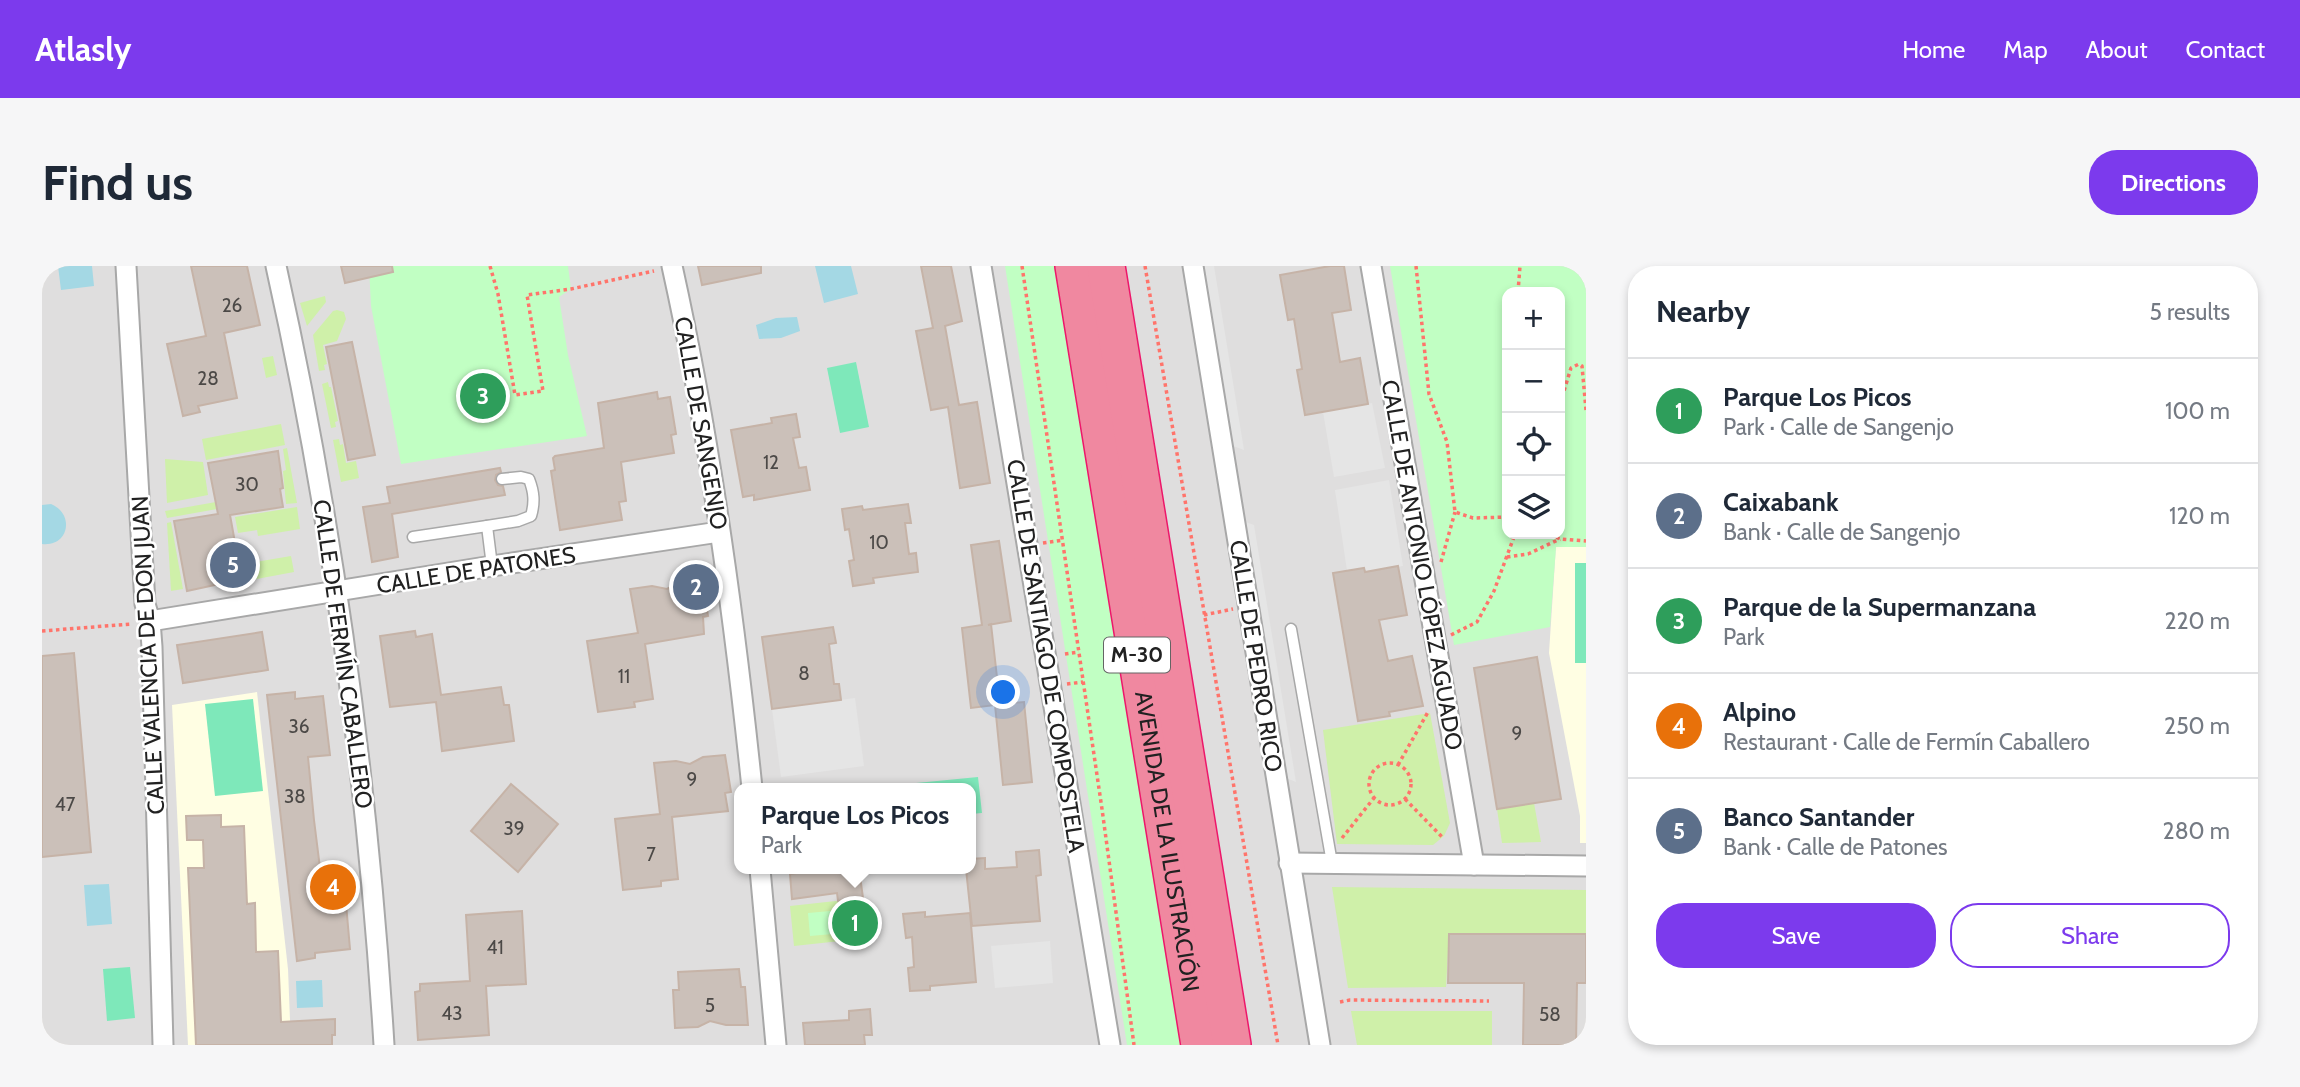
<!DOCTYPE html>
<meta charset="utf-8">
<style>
:root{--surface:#fff;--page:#f6f6f7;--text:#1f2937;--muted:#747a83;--line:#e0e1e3;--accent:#7c3aed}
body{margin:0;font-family:Cabin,sans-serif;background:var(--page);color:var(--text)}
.controls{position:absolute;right:21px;top:21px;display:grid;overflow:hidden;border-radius:14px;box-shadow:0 4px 10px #0003}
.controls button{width:63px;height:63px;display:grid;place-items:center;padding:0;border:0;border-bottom:2px solid var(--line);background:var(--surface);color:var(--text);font:35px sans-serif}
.you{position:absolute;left:962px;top:427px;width:24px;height:24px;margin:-18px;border:5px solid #fff;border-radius:50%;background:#1a73e8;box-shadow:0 0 0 10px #1a73e833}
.badge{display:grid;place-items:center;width:46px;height:46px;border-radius:50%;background:var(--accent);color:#fff;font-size:23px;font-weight:700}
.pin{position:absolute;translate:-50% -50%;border:4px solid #fff;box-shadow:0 2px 7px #0006}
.popup{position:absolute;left:692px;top:517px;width:242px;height:91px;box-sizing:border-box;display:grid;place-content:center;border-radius:14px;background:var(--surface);filter:drop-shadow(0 2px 5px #0005);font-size:23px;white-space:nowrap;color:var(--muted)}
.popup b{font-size:26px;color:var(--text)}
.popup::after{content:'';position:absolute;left:50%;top:100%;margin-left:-14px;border:14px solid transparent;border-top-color:var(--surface)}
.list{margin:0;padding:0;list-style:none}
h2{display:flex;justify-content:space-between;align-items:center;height:91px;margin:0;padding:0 28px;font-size:30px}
h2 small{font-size:23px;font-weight:400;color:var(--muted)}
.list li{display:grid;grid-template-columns:46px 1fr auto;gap:21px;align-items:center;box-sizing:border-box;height:105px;padding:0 28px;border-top:2px solid var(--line)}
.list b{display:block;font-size:26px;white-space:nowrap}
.list p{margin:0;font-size:23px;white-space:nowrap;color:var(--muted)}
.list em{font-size:23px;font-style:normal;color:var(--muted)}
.actions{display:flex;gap:14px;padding:21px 28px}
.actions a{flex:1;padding:16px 0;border:2px solid var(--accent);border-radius:28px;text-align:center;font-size:24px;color:var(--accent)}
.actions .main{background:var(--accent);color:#fff}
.icon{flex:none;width:38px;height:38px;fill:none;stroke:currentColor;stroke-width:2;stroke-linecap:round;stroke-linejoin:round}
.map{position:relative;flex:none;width:1544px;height:779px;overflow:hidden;border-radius:28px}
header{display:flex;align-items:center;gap:42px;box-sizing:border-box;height:98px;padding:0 35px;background:var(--accent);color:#fff}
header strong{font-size:33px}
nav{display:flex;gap:38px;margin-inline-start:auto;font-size:24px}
.intro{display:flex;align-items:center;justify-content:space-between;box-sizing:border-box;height:168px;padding:0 42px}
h1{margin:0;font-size:49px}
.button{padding:18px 32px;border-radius:28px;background:var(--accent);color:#fff;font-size:24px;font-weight:700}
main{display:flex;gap:42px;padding:0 42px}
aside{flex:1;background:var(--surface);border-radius:28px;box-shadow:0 4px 10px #0003}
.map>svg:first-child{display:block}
</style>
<header>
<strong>Atlasly</strong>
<nav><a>Home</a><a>Map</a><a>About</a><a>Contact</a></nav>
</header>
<div class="intro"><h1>Find us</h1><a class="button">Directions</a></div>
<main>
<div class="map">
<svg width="1544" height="779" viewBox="0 0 1544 779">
<rect width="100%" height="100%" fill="#f2eee7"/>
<path fill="#dfdede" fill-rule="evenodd" d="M 0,0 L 1544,0 L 1544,779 L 0,779 ZM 1465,26 L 1518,26 L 1518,268 L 1465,268 ZM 698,522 L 928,522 L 928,603 L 698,603 Z"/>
<g fill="#fffee3">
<path d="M 1514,280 L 1544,281 L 1544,577 L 1538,577 L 1538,550 L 1507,387 Z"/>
<path d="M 215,426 L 246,703 L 249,779 L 146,779 L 130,439 Z"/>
</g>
<g fill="#cff0a9">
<path d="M 283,30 L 284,36 L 265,60 L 258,37 Z"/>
<path d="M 295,44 L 302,46 L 304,53 L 295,75 L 281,79 L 285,98 L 282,99 L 283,104 L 277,105 L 271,69 L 291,45 Z"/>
<path d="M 231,90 L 235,109 L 224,112 L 220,92 Z"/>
<path d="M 286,116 L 287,121 L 289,121 L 296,155 L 293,156 L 294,161 L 289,162 L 280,118 Z"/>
<path d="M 239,158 L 243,179 L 164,194 L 160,173 Z"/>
<path d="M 297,173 L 298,179 L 301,178 L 304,197 L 314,195 L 317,212 L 299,216 L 291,174 Z"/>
<path d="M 245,182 L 255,237 L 244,238 L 241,205 L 244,204 L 241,183 Z"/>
<path d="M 123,193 L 161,196 L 166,229 L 125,237 Z"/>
<path d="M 174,236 L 175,243 L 125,252 L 123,245 Z"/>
<path d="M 255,241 L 258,263 L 216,270 L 215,264 L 196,267 L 193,251 Z"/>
<path d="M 129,256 L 141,323 L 129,325 L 125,257 Z"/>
<path d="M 249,290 L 252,306 L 204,315 L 201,298 Z"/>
<path d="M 1388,447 L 1408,557 L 1402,570 L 1391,579 L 1295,578 L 1281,464 Z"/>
<path d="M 1492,537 L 1499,576 L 1460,577 L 1455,543 Z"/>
<path d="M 1290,621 L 1544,624 L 1544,668 L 1407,668 L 1404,721 L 1306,722 Z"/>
<path d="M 821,632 L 826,672 L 752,680 L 748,640 Z"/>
<path d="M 1309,745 L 1450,745 L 1450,779 L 1315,779 Z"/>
</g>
<g fill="#c1ffc3" fill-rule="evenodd">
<path d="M 327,0 L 526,0 L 529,23 L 517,31 L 526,89 L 545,170 L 359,198 L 329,40 Z"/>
<path d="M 963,0 L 1015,0 L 1144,779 L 1085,779 Z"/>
<path d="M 1348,0 L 1544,0 L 1544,281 L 1514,281 L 1508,361 L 1412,379 ZM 1465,26 L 1518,26 L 1518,268 L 1465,268 Z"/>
<path d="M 800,644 L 802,667 L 768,670 L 766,647 Z"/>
</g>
<g fill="#7ee8ba">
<path d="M 814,96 L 827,161 L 798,167 L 785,102 Z"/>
<rect x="1533" y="297" width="11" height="100"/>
<path d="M 211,433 L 221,525 L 173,530 L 163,438 Z"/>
<path d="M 936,511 L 940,547 L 929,548 L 928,522 L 864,522 L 864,518 Z"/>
<path d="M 88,701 L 93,752 L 65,755 L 61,703 Z"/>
</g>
<g fill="#e5e5e5">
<path d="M 1157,0 L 1172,0 L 1202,184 L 1186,178 Z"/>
<path d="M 1330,137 L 1343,202 L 1292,211 L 1281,146 Z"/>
<path d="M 1347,214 L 1361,300 L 1323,306 L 1322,302 L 1305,305 L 1293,224 Z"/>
<path d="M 1198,254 L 1212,259 L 1254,516 L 1239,510 Z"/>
<path d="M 813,432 L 822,500 L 739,511 L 730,443 Z"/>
<path d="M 1008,675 L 1011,717 L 953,722 L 949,680 Z"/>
</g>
<g fill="#a4d8e4">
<path d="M 16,0 L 50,0 L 52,20 L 19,24 Z"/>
<path d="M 773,0 L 809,0 L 816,28 L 782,37 Z"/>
<path d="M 755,51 L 758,65 L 739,72 L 717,73 L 714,59 L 734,52 Z"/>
<path d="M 9,238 C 33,248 27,281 0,278 L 0,239 Z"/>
<path d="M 67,618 L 70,658 L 45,660 L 42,619 Z"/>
<path d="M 280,714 L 281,741 L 255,742 L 254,715 Z"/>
</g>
<g fill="#cbc0b9" stroke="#c6b3a7" stroke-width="2">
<path d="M 149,0 L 205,0 L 218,59 L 182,67 L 195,132 L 156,140 L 158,146 L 141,150 L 125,78 L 164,70 Z"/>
<path d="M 299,0 L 350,0 L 351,6 L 303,17 Z"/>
<path d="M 656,0 L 719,0 L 719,7 L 660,19 Z"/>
<path d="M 879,0 L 909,0 L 920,55 L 903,60 L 917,139 L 935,136 L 948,217 L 918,222 L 906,141 L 889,144 L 874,65 L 891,62 Z"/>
<path d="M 1288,0 L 1302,0 L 1309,44 L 1290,47 L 1298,96 L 1318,92 L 1326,138 L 1263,149 L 1255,104 L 1260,103 L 1252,53 L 1246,54 L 1238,9 Z"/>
<path d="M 310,76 L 333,189 L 306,194 L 284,81 Z"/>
<path d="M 615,126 L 616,133 L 628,131 L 634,168 L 629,169 L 632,187 L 579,196 L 584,235 L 577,236 L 580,254 L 518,264 L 509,205 L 513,204 L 511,192 L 513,190 L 562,182 L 556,137 Z"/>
<path d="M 754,148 L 758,171 L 751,172 L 757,202 L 764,201 L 768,224 L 712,234 L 712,229 L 701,231 L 689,164 L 730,157 L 729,152 Z"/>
<path d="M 236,185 L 241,222 L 238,223 L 241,241 L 188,249 L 199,310 L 181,313 L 182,317 L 145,325 L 132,255 L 176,248 L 166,197 Z"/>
<path d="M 458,202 L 459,206 L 454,209 L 453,214 L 456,219 L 461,220 L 463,229 L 350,248 L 356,291 L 330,296 L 321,241 L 348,237 L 345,221 Z"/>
<path d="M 866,238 L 869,257 L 863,257 L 867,288 L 874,287 L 876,306 L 831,312 L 832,317 L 811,320 L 807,295 L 812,294 L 807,263 L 803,264 L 800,243 L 820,240 L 821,244 Z"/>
<path d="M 957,275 L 969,355 L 946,359 L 949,358 L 958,438 L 982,436 L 990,516 L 961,519 L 953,439 L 929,442 L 920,362 L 940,359 L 929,279 Z"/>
<path d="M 1356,300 L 1365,349 L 1337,354 L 1346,395 L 1370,390 L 1381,440 L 1347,446 L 1348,450 L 1316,455 L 1291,307 L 1322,302 L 1323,306 Z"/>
<path d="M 660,313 L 666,350 L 661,351 L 662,368 L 603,378 L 611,433 L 592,436 L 593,441 L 556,446 L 545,375 L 596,367 L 588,323 L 610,320 L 625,323 L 638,316 Z"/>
<path d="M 791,361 L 794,377 L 787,378 L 792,418 L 797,418 L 799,434 L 730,443 L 720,371 Z"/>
<path d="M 373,365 L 374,371 L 390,368 L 399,429 L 459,421 L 462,439 L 467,439 L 472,475 L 400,485 L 394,436 L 348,441 L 338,370 Z"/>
<path d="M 220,366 L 226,404 L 141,417 L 135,379 Z"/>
<path d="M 32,387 L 49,586 L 0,591 L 0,390 Z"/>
<path d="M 1495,391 L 1519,533 L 1455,543 L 1432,402 Z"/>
<path d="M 253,426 L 253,433 L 281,430 L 288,489 L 266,491 L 272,554 L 280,618 L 302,615 L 308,683 L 273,687 L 273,692 L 255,695 L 225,429 Z"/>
<path d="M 683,489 L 689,526 L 683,527 L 686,545 L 630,551 L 636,613 L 619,615 L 619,620 L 581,624 L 573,553 L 618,548 L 612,497 L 634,495 L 648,498 L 661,491 Z"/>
<path d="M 469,518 L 516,558 L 476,606 L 429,565 Z"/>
<path d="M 179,549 L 179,561 L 202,560 L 205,638 L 213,637 L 214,686 L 236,685 L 239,756 L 293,753 L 293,769 L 290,769 L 290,779 L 154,779 L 146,602 L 162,602 L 161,574 L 145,574 L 144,550 Z"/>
<path d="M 997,584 L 999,609 L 994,610 L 998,655 L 930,660 L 924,603 L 928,603 L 928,593 L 943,592 L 943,603 L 975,601 L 974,586 Z"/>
<path d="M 755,603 L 807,603 L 808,611 L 818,610 L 821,632 L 796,635 L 795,627 L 750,633 L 748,608 L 755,607 Z"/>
<path d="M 480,645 L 484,718 L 444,720 L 447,769 L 376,774 L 373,726 L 378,725 L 378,718 L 428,715 L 424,649 Z"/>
<path d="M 883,646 L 883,651 L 928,647 L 934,716 L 888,720 L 888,724 L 868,725 L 866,702 L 872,701 L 870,671 L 864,672 L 861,648 Z"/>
<path d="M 1407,668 L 1544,668 L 1544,717 L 1535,717 L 1534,779 L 1481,779 L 1482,717 L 1406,717 Z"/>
<path d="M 697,703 L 699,721 L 703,721 L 706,759 L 684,759 L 668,755 L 656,761 L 633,762 L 631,724 L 637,724 L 636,706 Z"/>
<path d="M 828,743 L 830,769 L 822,769 L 823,779 L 763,779 L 761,757 L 807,754 L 807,745 Z"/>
</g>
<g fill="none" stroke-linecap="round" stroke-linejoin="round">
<g stroke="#a8a8a8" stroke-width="13">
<g id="lane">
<path d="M 371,271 L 445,260"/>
<path d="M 450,300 L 445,260 L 476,255 L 489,250 C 493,236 492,226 487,213 L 479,211 L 460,213"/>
<path d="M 1249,363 L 1290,597"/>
</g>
</g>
<g stroke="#a8a8a8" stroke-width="23">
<g id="street">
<path d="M 84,0 L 103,338 L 108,355 L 110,381 L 121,779"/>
<path d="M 234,0 C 291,256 326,517 342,779"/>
<path d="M 630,0 C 668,171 692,348 710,522"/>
<path d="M 939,0 L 1068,779"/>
<path d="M 1151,0 L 1278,779"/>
<path d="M 1329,0 L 1432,599"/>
<path d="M 108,355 L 450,300 L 677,266"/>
<path d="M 1247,597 L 1544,600"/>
<path d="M 718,603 L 734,779"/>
</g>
</g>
<g stroke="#ed176a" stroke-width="40">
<g id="highway">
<path id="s1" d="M 1032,0 L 1158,779"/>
<path d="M 1064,0 L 1190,779"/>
</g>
</g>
<g stroke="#ff746b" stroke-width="3.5" stroke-dasharray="3.5 3.5" stroke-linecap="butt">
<path d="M 448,0 L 456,28 L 473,129 L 501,125 L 485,29 L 529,23 L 612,5"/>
<path d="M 980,0 L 1060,543 L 1092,779"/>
<path d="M 1103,0 L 1236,779"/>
<path d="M 1374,0 L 1387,128 L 1405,176 L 1413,246 L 1431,252 L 1465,251"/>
<path d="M 1476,26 L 1478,0"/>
<path d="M 1518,138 L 1529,102 L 1537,98 L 1540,100 L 1544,144"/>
<path d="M 1508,268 L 1518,273 L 1544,275"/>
<path d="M 1001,277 L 1021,274"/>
<path d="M 1465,291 L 1486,288 L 1518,273"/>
<path d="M 1399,296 L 1413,246"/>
<path d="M 1162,349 L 1191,343"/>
<path d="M 0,365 L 89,358"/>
<path d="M 1409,369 L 1435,356 L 1452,325 L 1473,268"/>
<path d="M 1023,388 L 1037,386"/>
<path d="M 1025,418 L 1041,416"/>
<circle cx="1348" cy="518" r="21"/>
<path d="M 1356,499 L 1386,446"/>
<path d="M 1363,533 L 1402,573"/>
<path d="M 1300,572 L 1332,532"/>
<path d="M 1298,736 L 1308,734 L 1447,735"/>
</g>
<use href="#lane" stroke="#fff" stroke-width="10"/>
<use href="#street" stroke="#fff" stroke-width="19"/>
<use href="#highway" stroke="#f088a0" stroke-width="37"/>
</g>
<g text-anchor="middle" stroke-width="5" stroke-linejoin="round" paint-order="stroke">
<g font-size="19" fill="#4c4947">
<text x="190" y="46">26</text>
<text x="166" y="119">28</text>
<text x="729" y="203">12</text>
<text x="205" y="225">30</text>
<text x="837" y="283">10</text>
<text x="762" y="414">8</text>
<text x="582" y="417">11</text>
<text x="257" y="467">36</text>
<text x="1475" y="474">9</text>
<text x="650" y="520">9</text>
<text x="253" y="537">38</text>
<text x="23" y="545">47</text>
<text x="472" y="569">39</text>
<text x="609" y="595">7</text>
<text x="453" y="688">41</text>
<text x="668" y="746">5</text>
<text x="410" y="754">43</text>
<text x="1508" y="755">58</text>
</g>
<rect fill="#fff" stroke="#646464" stroke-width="2" x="1062" y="371.5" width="66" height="35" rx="5"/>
<g font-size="21" font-weight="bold" fill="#212121">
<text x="1095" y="396">M-30</text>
</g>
<g font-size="23" fill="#212121" stroke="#fff">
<text transform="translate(659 157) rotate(80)" y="8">CALLE DE SANGENJO</text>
<text transform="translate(1380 299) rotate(80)" y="8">CALLE DE ANTONIO LÓPEZ AGUADO</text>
<text transform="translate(434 304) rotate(-9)" y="8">CALLE DE PATONES</text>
<text transform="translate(301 388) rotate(82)" y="8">CALLE DE FERMÍN CABALLERO</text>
<text transform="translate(106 389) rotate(-93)" y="8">CALLE VALENCIA DE DON JUAN</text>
<text transform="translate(1004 390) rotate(81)" y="8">CALLE DE SANTIAGO DE COMPOSTELA</text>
<text transform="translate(1214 390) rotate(81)" y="8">CALLE DE PEDRO RICO</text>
<text dy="8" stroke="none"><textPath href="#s1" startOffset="583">AVENIDA DE LA ILUSTRACIÓN</textPath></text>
</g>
</g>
</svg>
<div class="controls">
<button>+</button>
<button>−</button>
<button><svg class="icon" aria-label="locate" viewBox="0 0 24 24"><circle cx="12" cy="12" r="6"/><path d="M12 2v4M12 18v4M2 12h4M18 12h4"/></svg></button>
<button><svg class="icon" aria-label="layers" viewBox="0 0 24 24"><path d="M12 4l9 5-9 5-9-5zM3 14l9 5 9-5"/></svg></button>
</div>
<div class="you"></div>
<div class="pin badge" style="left:813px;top:657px;background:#2e9e5b">1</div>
<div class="popup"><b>Parque Los Picos</b>Park</div>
<div class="pin badge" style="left:654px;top:321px;background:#5c6f8a">2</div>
<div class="pin badge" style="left:441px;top:130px;background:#2e9e5b">3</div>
<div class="pin badge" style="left:291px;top:621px;background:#e8710a">4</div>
<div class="pin badge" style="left:191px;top:299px;background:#5c6f8a">5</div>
</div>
<aside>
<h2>Nearby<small>5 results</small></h2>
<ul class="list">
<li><span class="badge" style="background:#2e9e5b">1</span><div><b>Parque Los Picos</b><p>Park · Calle de Sangenjo</p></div><em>100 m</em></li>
<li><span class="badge" style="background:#5c6f8a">2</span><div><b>Caixabank</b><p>Bank · Calle de Sangenjo</p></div><em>120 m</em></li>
<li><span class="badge" style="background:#2e9e5b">3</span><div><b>Parque de la Supermanzana</b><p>Park</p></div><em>220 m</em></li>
<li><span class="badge" style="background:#e8710a">4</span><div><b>Alpino</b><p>Restaurant · Calle de Fermín Caballero</p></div><em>250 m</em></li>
<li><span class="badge" style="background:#5c6f8a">5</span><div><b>Banco Santander</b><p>Bank · Calle de Patones</p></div><em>280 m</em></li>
</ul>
<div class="actions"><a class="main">Save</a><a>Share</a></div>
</aside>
</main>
